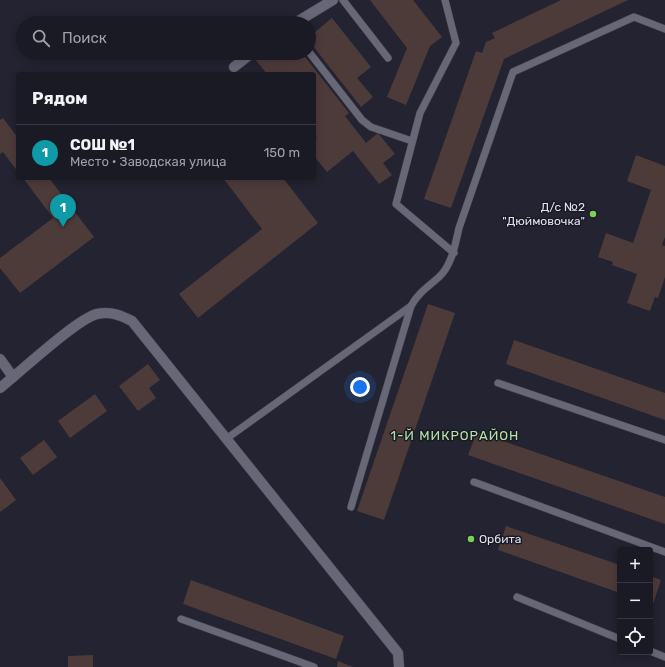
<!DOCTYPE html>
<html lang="ru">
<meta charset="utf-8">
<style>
:root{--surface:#1a1a25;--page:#23232d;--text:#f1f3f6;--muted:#9fa1a7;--line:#383842;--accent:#ea580c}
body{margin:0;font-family:Rubik,sans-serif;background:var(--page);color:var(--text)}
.controls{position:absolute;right:12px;bottom:12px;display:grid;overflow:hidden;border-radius:4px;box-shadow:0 2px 10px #0003}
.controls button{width:36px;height:36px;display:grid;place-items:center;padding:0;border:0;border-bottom:1px solid var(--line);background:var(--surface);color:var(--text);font:20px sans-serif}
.you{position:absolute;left:360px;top:387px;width:14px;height:14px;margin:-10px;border:3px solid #fff;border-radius:50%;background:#1a73e8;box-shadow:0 0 0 6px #1a73e833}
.badge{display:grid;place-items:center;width:26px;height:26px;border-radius:50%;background:var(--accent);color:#fff;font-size:13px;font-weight:700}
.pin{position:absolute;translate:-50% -33px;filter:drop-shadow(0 1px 2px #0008)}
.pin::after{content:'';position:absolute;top:21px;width:14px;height:12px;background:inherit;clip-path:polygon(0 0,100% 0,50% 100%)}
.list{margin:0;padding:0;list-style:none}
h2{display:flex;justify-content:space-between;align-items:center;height:52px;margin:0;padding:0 16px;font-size:17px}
h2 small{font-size:13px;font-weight:400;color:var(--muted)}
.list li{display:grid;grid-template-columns:26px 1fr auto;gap:12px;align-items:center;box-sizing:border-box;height:56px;padding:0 16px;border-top:1px solid var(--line)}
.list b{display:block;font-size:15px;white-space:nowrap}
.list p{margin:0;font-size:13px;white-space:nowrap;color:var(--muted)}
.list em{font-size:13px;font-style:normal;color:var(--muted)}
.icon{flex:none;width:22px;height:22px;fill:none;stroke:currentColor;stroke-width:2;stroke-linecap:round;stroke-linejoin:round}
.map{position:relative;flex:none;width:665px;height:667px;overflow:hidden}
.search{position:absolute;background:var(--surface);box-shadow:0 2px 10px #0003;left:16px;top:16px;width:300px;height:44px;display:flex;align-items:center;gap:10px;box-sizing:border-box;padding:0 14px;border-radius:22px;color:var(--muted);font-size:15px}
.panel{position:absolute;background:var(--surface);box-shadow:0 2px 10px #0003;left:16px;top:72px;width:300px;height:108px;border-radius:4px}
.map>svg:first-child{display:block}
</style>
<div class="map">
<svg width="665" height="667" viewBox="0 0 665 667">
<rect width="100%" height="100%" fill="#232331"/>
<g fill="#4d3b3a">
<path d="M 370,0 L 413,0 L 442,37 L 430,46 L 406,105 L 387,97 L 407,48 Z"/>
<path d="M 561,0 L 628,0 L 504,59 L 451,208 L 424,199 L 476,51 L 482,53 L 486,42 L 495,38 L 492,33 Z"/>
<path d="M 332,18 L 371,67 L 357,78 L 373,97 L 361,107 L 309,41 L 309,37 Z"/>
<path d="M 262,53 L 302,53 L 349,113 L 345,116 L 366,143 L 378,133 L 395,154 L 383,163 L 392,175 L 379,184 L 353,151 L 327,172 L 314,156 L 314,140 L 317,138 L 314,134 L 314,74 L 267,74 L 255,59 Z"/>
<path d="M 3,118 L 18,138 L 18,172 L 3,152 L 0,154 L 0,120 Z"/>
<path d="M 636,155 L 665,166 L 665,237 L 662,245 L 665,246 L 665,277 L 658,298 L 655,297 L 650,311 L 627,303 L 637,274 L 612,265 L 613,262 L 598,257 L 606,233 L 633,243 L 651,190 L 627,181 Z"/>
<path d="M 23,178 L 49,178 L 94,237 L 20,293 L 0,268 L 0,258 L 53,218 Z"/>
<path d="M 223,178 L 283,178 L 318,223 L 198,318 L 179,294 L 262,229 Z"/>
<path d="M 428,304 L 455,313 L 384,520 L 357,511 Z"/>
<path d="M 514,340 L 665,393 L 665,420 L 506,364 Z"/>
<path d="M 148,364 L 160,380 L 149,388 L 156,398 L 138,411 L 119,386 Z"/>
<path d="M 95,394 L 107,411 L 70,438 L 58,421 Z"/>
<path d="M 477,432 L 665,497 L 665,524 L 468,455 Z"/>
<path d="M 44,440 L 57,457 L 33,475 L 20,458 Z"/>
<path d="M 0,478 L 16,500 L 0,512 Z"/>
<path d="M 506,526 L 620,565 L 620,593 L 498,550 Z"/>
<path d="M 650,576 L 661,580 L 653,604 L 650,603 Z"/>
<path d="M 191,580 L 344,636 L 336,659 L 183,604 Z"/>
<path d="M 93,655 L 93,667 L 68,667 L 68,656 Z"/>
<path d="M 338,661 L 353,667 L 337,667 Z"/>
</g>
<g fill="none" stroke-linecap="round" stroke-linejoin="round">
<g stroke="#3f3f4b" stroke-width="8">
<g id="service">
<path d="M 343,0 L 388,58"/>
<path d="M 445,0 L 456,43 L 420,113 L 396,204 L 454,253"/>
<path d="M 309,52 L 362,120 L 371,127 L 412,141"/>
<path d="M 498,383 L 665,440"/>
<path d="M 226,439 L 411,306"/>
<path d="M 474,482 L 665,552"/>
<path d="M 351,507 L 411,306 C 418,293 428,287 439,277 C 452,265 455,245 459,228 L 513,72 L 634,17 L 665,29"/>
<path d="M 517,597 L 620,639"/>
<path d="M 181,619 L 314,667"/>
<path d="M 650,651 L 665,657"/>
</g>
</g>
<g stroke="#3f3f4b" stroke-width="11">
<g id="minor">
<path d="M 295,23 L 333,0"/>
<path d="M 234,67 L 252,53"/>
<path d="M 0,359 L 13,377"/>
<path d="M 0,388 C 19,373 78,318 97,314 C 110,311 120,315 132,321 L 398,653 L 399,667"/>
</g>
</g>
<use href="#service" stroke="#676778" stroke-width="7"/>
<use href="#minor" stroke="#676778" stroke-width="10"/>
</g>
<g fill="#7bd156" stroke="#1a1a27" stroke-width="1.5">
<circle cx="593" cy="214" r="4"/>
<circle cx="471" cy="539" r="4"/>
</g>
<g text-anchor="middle" stroke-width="3" stroke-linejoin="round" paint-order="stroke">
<g font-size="12" fill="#dfe0e9" stroke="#1a1a27" text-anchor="end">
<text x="585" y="211">Д/с №2<tspan x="585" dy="14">"Дюймовочка"</tspan></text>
<text x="479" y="543" text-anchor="start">Орбита</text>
</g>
<g font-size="13" letter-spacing="1" fill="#b4e3a3" stroke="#1a1a27">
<text x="455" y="440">1-Й МИКРОРАЙОН</text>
</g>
</g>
</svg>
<div class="controls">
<button>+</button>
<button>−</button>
<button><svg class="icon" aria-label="locate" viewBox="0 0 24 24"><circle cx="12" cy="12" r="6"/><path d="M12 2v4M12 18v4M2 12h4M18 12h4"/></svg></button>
</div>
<div class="you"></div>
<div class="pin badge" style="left:63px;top:227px;background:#0f9aa8">1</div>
<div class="search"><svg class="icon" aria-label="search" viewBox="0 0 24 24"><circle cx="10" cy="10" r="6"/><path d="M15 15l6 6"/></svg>Поиск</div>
<section class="panel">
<h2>Рядом<small></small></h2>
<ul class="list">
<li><span class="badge" style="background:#0f9aa8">1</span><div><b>СОШ №1</b><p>Место · Заводская улица</p></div><em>150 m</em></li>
</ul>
</section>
</div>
